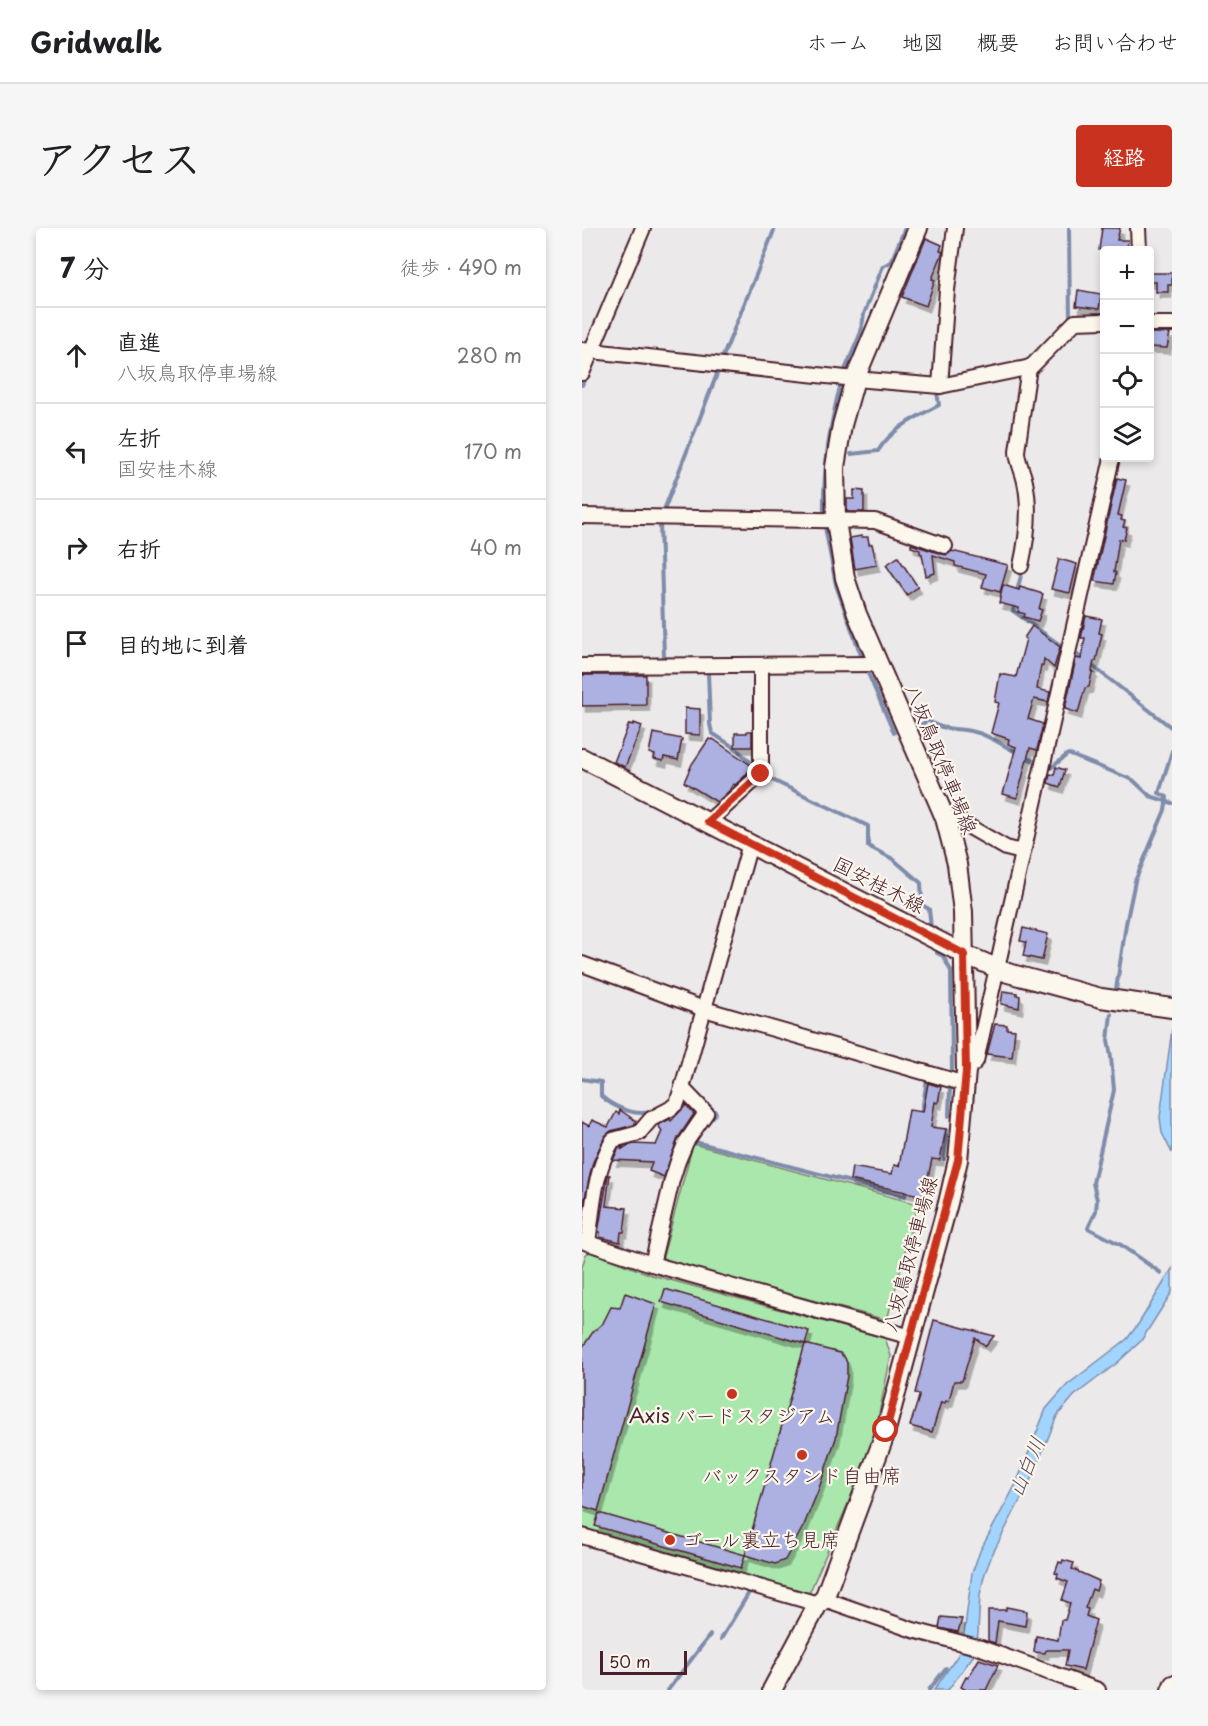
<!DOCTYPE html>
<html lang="ja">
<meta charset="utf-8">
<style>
:root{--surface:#fff;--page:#f6f6f6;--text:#202124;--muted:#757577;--line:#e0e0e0;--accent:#c8321e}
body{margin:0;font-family:"Playpen Sans","Klee One",sans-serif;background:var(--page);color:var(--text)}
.controls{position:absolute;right:18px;top:18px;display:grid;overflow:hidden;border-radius:6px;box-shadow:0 3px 9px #0003}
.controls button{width:54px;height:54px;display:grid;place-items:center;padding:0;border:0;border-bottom:2px solid var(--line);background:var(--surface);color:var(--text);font:30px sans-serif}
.scale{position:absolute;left:18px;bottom:15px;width:87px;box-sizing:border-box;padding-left:6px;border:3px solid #4a1f2b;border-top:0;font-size:16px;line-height:21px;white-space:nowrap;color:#4a1f2b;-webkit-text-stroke:4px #fbf7ec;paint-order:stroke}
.stop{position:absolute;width:18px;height:18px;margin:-14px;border:4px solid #c8321e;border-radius:50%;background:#fff}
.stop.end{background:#c8321e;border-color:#fff;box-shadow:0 2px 6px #0008}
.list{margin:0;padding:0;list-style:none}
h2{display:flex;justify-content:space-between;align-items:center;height:78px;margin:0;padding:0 24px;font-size:26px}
h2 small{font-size:20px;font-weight:400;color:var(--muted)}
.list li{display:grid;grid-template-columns:39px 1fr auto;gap:18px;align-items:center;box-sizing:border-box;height:96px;padding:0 24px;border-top:2px solid var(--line)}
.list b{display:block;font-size:22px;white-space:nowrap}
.list p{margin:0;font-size:20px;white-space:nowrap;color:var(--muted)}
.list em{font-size:20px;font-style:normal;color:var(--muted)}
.icon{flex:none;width:33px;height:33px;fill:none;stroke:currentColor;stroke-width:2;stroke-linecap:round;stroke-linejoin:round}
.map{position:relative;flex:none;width:590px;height:1462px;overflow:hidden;border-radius:6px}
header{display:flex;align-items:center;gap:36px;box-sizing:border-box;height:84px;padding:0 30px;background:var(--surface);border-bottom:2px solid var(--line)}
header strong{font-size:28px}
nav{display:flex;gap:33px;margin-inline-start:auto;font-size:21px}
.intro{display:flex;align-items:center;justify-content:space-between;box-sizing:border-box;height:144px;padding:0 36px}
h1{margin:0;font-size:42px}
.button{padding:15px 27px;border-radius:6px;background:var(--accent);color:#fff;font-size:21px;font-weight:700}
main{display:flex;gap:36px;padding:0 36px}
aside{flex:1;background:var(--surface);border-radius:6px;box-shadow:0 3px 9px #0003}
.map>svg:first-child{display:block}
</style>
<header>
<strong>Gridwalk</strong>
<nav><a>ホーム</a><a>地図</a><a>概要</a><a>お問い合わせ</a></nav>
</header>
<div class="intro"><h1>アクセス</h1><a class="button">経路</a></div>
<main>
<aside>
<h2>7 分<small>徒歩 · 490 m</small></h2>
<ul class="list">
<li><svg class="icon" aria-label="ahead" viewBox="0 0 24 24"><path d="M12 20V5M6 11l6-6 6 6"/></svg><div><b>直進</b><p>八坂鳥取停車場線</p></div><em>280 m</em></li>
<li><svg class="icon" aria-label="left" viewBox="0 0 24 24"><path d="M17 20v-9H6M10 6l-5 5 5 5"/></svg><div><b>左折</b><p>国安桂木線</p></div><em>170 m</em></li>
<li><svg class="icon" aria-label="right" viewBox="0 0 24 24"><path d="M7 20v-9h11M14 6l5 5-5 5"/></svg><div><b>右折</b></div><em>40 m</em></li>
<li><svg class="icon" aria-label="arrive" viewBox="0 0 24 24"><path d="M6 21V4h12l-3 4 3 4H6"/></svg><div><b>目的地に到着</b></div></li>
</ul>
</aside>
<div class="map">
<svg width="590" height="1462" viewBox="0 0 590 1462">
<defs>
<filter id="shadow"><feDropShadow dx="3.5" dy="6" stdDeviation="0" flood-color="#0004"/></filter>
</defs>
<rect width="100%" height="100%" fill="#ebe9ea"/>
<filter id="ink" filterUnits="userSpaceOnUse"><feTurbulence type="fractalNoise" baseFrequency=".0167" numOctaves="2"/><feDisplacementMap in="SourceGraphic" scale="12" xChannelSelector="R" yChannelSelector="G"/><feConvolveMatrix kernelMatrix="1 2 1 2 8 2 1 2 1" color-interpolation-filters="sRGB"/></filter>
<g filter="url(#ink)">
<g fill="#aae7ad" stroke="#7a836c" stroke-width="1.5">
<path d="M 111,916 L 336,976 L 305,1092 L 80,1032 Z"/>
<path d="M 8,1024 L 70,1047 L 303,1110 L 309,1128 L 293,1205 L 271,1264 L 226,1368 L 0,1303 L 0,1039 L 4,1026 Z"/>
</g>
<g fill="#a1d4fe" stroke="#7e8caa" stroke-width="1.5">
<path d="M 590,801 L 590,925 L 580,905 L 578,889 Z"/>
<path d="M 590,1041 L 590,1064 L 559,1113 L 535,1135 L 492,1168 L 475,1188 L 451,1247 L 410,1327 L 402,1348 L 398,1367 L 396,1405 L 392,1427 L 366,1462 L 352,1462 L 376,1427 L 382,1406 L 390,1345 L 398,1323 L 434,1256 L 464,1181 L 485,1157 L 545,1111 L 557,1095 Z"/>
</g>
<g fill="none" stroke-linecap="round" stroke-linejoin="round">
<g stroke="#7e8caa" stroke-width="4">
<path d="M 487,0 L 488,92"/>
<path d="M 140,131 L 193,0"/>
<path d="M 263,142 L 279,104 L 282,86 L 301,38 L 309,34 L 323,0"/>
<path d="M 0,157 L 4,147"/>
<path d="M 269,226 L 296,223 C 309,201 334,189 357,177 L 355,164 L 359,164"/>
<path d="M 82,282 L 137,141"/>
<path d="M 242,287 C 241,241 247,199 259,155"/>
<path d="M 78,295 L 82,430"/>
<path d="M 243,299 L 254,357 L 280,430"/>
<path d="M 435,364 L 440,343"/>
<path d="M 433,374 L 431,383 L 481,419"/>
<path d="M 492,424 L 502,432"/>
<path d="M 508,436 L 590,500"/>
<path d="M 285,443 L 312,505"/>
<path d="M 126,444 L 128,496 L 130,505 L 153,520 L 175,540"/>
<path d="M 336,499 L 346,492 C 360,504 376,499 393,504 C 407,507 423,519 436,525"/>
<path d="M 443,529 L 458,536"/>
<path d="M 465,539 L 469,540 L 486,526 L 551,552 L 568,568 L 590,575"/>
<path d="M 182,548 L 286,598 L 286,618 L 311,631 L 339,655 L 340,677 L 347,681 L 349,700"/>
<path d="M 355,725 L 361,728 L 369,743 L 370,841"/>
<path d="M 534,762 L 544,696 L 553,653 L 583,582 L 585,569 L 577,565 L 590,523"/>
<path d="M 529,786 L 526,812 L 529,829 L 532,862 L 511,955 L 515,972 L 514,983 L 506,1000 L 539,1017 L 579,1045"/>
<path d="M 0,851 L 19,854 L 19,868 C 31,879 53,888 68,884"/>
<path d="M 367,888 L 368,859"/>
<path d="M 339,889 L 345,851"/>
<path d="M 119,903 L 134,885 L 126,877"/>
<path d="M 113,911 L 111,913 L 117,915 L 323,968 L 325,961"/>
<path d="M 362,931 L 365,902"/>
<path d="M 139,1411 L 168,1363 L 165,1362"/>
<path d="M 86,1462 L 128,1407"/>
<path d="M 347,1462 L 364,1440"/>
</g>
</g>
<g fill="#acb1e2" stroke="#4a1f2b" stroke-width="1.5" filter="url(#shadow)">
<path d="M 520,0 L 538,0 L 535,12 L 546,12 L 545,22 L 517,22 Z"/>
<path d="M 344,10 L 360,17 L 358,23 L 361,24 L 350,51 L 353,52 L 344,78 L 320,69 Z"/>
<path d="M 567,45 L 590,45 L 590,57 L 586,57 L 586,64 L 574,64 L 574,54 L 567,54 Z"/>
<path d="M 496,62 L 519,66 L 517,81 L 494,78 Z"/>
<path d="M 567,105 L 588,105 L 585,120 L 567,119 Z"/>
<path d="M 535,250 L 544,252 L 536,287 L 540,288 L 539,292 L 543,293 L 541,299 L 545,300 L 542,312 L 537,311 L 532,344 L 534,345 L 532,356 L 512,353 Z"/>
<path d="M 272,262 L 282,263 L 282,284 L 265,284 L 265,271 L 272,271 Z"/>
<path d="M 280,308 L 280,309 L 286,309 L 287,316 L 290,316 L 295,337 L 273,341 L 268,310 Z"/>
<path d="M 329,316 L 360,326 L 365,327 L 370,323 L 426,337 L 418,364 L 400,359 L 404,346 L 373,338 L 373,334 L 351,327 L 353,345 L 344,348 L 340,326 L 338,325 L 338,322 L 329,319 Z"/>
<path d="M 316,329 L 336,359 L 325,367 L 304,337 Z"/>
<path d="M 477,331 L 495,336 L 488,365 L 469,361 Z"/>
<path d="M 421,357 L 437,362 L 438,359 L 461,366 L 457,381 L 460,382 L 456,393 L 442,389 L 443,386 L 436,384 L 437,380 L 417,375 Z"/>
<path d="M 504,388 L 520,391 L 517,405 L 520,406 L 514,433 L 512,433 L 510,443 L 512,445 L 510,445 L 507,459 L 503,460 L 496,485 L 483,481 L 494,430 L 499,431 L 503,410 L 499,410 Z"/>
<path d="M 450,398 L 478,419 L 472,440 L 462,431 L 461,438 L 459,437 L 455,461 L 468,464 L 466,474 L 452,471 L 446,491 L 461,496 L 455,522 L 448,520 L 435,570 L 421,566 L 434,519 L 426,516 L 427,511 L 409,505 L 417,475 L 413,474 L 418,446 L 434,449 L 444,411 L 442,410 Z"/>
<path d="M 0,447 L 64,447 L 64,477 L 0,478 Z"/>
<path d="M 103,480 L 118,481 L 118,507 L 103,506 Z"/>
<path d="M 52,495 L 60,498 L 43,539 L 32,534 L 47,496 L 51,497 Z"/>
<path d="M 165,503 L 170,503 L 170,519 L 153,519 L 153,505 L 165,505 Z"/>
<path d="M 71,505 L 100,511 L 96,532 L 82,529 L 81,533 L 72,531 L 73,527 L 67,525 Z"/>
<path d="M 127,511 L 130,512 L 131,511 L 170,538 L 164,547 L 153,557 L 151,556 L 147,563 L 135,574 L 102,554 L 110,536 Z"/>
<path d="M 474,539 L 483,542 L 478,559 L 466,555 L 468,546 L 472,547 Z"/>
<path d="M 441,700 L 466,706 L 460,732 L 441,728 L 444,714 L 438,713 Z"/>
<path d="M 421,763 L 435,765 L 435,767 L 438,768 L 437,780 L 419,776 Z"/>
<path d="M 413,796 L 425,797 L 425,801 L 433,802 L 430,829 L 405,826 Z"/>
<path d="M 346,855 L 359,859 L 356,875 L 353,874 L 349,899 L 364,901 L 358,932 L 350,931 L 342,968 L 268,952 L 270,939 L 310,946 L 312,937 L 317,938 L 327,882 L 341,884 Z"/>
<path d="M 104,877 L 112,886 L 96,910 L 82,949 L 67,943 L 70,934 L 31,932 L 37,920 L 41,919 L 39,922 L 45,918 L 52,916 L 74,917 L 80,903 L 76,897 L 88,891 L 89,893 Z"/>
<path d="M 38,882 L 54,893 L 52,897 L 29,903 L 23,908 L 11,934 L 0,983 L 0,894 L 7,898 L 10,892 L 26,899 L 34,884 L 37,886 Z"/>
<path d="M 26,947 L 28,947 L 24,978 L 45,980 L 42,1004 L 39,1004 L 38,1014 L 18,1009 L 18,1004 L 16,1004 Z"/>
<path d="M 83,1061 L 227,1103 L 223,1116 L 79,1074 Z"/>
<path d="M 43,1065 L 74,1076 L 16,1283 L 0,1278 L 0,1120 L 11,1104 L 21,1095 L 29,1079 L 38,1080 Z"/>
<path d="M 352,1092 L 412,1108 L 404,1118 L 393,1110 L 380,1153 L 372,1153 L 367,1173 L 364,1173 L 363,1175 L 359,1174 L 350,1204 L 328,1198 L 337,1169 L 337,1166 L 333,1165 Z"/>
<path d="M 223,1116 L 258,1125 L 263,1130 L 265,1135 L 265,1148 L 254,1210 L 236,1263 L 222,1297 L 203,1332 L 193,1336 L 163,1327 Z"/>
<path d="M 17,1285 L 163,1327 L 159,1340 L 13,1298 Z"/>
<path d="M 481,1332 L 492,1335 L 490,1341 L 517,1353 L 514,1363 L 510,1361 L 503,1380 L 506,1381 L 504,1388 L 514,1392 L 501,1442 L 483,1438 L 486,1422 L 464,1422 L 463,1425 L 452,1424 L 454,1408 L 476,1412 L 479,1392 L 483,1392 L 488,1375 L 480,1372 L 486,1354 L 475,1350 L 476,1346 L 473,1345 L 477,1334 L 480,1335 Z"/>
<path d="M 424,1379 L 445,1383 L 443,1398 L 416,1393 L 413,1415 L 406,1413 L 406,1382 L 424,1382 Z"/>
<path d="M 359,1389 L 380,1391 L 376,1404 L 357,1400 Z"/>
<path d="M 397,1431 L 416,1437 L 404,1462 L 384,1462 L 379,1459 L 384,1449 L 386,1450 Z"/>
</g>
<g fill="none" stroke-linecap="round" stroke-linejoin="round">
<g stroke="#4a1f2b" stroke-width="18">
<g id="minor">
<path d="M 556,0 L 557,22"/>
<path d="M 568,96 L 590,96"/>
<path d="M 0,122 L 273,151 L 358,158 L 449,139 L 493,94 L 522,93"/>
<path d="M 0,145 L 61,0"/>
<path d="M 358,158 L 365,62 L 373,0"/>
<path d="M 0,288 L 293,293 L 363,318"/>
<path d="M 439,338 C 445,311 449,281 443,254 C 441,243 435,233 435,223 L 447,139"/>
<path d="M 0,438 L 296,436"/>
<path d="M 363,590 L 372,590 L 424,620 L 440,624"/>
<path d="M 126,594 L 179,546 L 179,438"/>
<path d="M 0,736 L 122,781 L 383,856"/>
<path d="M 384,843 L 394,833 L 530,230"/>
<path d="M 0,1013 L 70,1036 L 329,1109"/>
<path d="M 6,1015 C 11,979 12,944 31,912 L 57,905 L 69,891 L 88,881 L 95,875 L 100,860"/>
<path d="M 70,1036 L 90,952 L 96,933 L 104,914 L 124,885 L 100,860 L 168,616"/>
<path d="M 0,1308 L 236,1376"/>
<path d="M 242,1371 L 331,1402 L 399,1420 L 516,1462"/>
<path d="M 587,1462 L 590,1455"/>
</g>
</g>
<g stroke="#4a1f2b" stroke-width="22">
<g id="major">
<path d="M 0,530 L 382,726 L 426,745 L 519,770 L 590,780"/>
<path d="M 190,1462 L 236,1376 L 242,1371 L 302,1209 L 366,975 L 376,932 L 384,843 L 381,684 L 375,636 L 363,590 L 275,386 L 263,350 L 254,293 L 253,239 L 260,197 L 273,151 L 336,0"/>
</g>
</g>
<use href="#minor" stroke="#fbf7ec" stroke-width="14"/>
<use href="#major" stroke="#fbf7ec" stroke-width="18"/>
</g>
</g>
<g fill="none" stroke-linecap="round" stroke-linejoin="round" filter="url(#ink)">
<path stroke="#c8321e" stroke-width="8" d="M 179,546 L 126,594 L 382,726 L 384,843 L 376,932 L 304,1202"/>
</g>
<g fill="#c8321e" stroke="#fbf7ec" stroke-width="2">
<circle cx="150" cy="1166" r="6"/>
<circle cx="220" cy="1227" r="6"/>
<circle cx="88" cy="1312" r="6"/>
</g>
<g text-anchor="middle" stroke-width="4.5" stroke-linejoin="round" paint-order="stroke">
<g font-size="20" fill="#4a1f2b" stroke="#fbf7ec">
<text transform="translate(359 531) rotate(68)" y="7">八坂鳥取停車場線</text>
<text transform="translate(297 657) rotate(27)" y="7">国安桂木線</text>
<text transform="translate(328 1026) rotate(-75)" y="7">八坂鳥取停車場線</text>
</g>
<g font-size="20" fill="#4a1f2b" stroke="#fbf7ec">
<text x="150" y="1195">Axis バードスタジアム</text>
<text x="220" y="1255">バックスタンド自由席</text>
<text x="100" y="1319" text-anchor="start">ゴール裏立ち見席</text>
</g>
<g font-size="21" font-style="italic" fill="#604c60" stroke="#fbf7ec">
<text transform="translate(445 1239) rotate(-67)" y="7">山白川</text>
</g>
</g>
</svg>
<div class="controls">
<button>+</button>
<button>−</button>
<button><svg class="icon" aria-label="locate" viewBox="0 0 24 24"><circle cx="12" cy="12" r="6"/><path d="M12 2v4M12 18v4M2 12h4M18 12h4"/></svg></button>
<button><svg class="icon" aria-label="layers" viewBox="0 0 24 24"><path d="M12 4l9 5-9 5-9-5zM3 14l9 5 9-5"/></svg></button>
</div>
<div class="scale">50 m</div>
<div class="stop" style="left:304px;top:1202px"></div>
<div class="stop end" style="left:179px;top:546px"></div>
</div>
</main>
